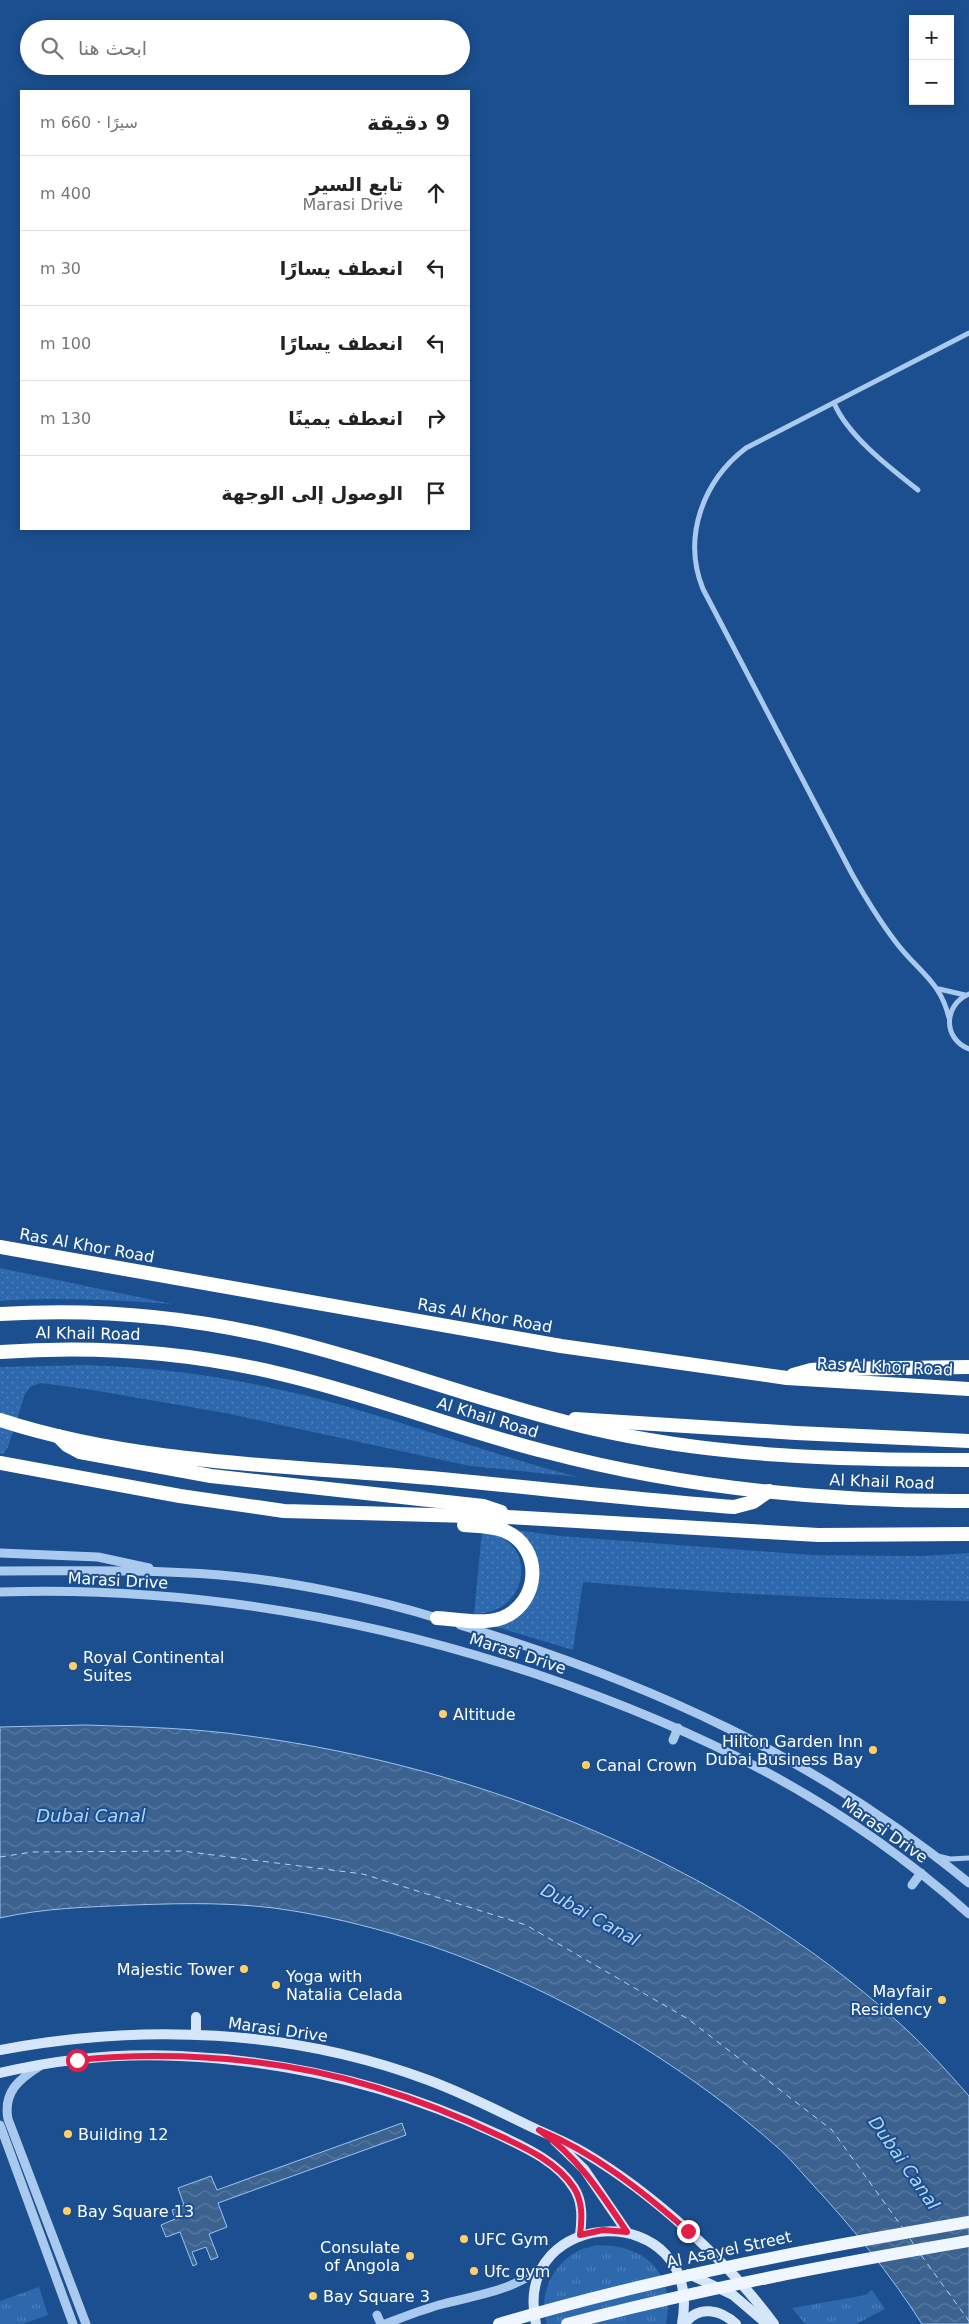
<!DOCTYPE html>
<html lang="ar">
<meta charset="utf-8">
<style>
:root{--surface:#fff;--page:#f6f6f6;--text:#222;--muted:#767676;--line:#e0e0e0}
body{margin:0;font-family:"DejaVu Sans",Vazirmatn,sans-serif;background:var(--page);color:var(--text);direction:rtl}
.controls{position:absolute;right:15px;top:15px;display:grid;overflow:hidden;border-radius:0px;box-shadow:0 2px 12px #0003}
.controls button{width:45px;height:45px;display:grid;place-items:center;padding:0;border:0;border-bottom:1px solid var(--line);background:var(--surface);color:var(--text);font:25px sans-serif}
.stop{position:absolute;width:15px;height:15px;margin:-11px;border:4px solid #e11d48;border-radius:50%;background:#fff}
.stop.end{background:#e11d48;border-color:#fff;box-shadow:0 1px 5px #0008}
.list{margin:0;padding:0;list-style:none}
h2{display:flex;justify-content:space-between;align-items:center;height:65px;margin:0;padding:0 20px;font-size:21px}
h2 small{font-size:16px;font-weight:400;color:var(--muted)}
.list li{display:grid;grid-template-columns:32px 1fr auto;gap:15px;align-items:center;box-sizing:border-box;height:75px;padding:0 20px;border-top:1px solid var(--line)}
.list b{display:block;font-size:19px;white-space:nowrap}
.list p{margin:0;font-size:16px;white-space:nowrap;color:var(--muted)}
.list em{font-size:16px;font-style:normal;color:var(--muted)}
.icon{flex:none;width:28px;height:28px;fill:none;stroke:currentColor;stroke-width:2;stroke-linecap:round;stroke-linejoin:round}
.map{position:relative;flex:none;width:969px;height:2324px;overflow:hidden;direction:ltr}
.search{position:absolute;background:var(--surface);box-shadow:0 2px 12px #0003;left:20px;top:20px;width:450px;height:55px;display:flex;align-items:center;gap:12px;box-sizing:border-box;padding:0 18px;border-radius:28px;color:var(--muted);font-size:19px}
.panel{position:absolute;background:var(--surface);box-shadow:0 2px 12px #0003;left:20px;top:90px;width:450px;height:440px;border-radius:0px;direction:rtl}
.map>svg:first-child{display:block}
</style>
<div class="map">
<svg width="969" height="2324" viewBox="0 0 969 2324">
<defs>
<pattern id="park-tufts" width="24" height="20" patternUnits="userSpaceOnUse" patternTransform="scale(1.25)"><rect width="24" height="20" fill="#2e69ad"/><path d="M3 7l-1-3M5 7V3M7 7l1-3M15 17l-1-3M17 17v-4M19 17l1-3" fill="none" stroke="#4d80b9"/></pattern>
<pattern id="garden-dots" width="8" height="8" patternUnits="userSpaceOnUse" patternTransform="scale(1.25)"><rect width="8" height="8" fill="#2e69ad"/><path d="M2 2h.1M6 6h.1" fill="none" stroke="#4d80b9" stroke-width="1.8" stroke-linecap="round"/></pattern>
<pattern id="water-waves" width="16" height="10" patternUnits="userSpaceOnUse" patternTransform="scale(1.25)"><rect width="16" height="10" fill="#3c6290"/><path d="M0 5q4-4 8 0t8 0" fill="none" stroke="#597aa1"/></pattern>
</defs>
<rect width="100%" height="100%" fill="#1b4f8f"/>
<g fill="url(#park-tufts)">
<path d="M 597,2245 C 646,2245 676,2273 666,2324 L 547,2324 C 537,2297 553,2263 578,2251 C 584,2248 591,2247 597,2245 Z"/>
<path d="M 39,2287 L 48,2315 L 23,2324 L 0,2324 L 0,2301 Z"/>
<path d="M 872,2290 L 885,2309 L 856,2324 L 805,2324 L 792,2308 L 866,2295 Z"/>
</g>
<g fill="url(#garden-dots)">
<path d="M 0,1268 L 172,1304 C 114,1300 57,1297 0,1301 Z"/>
<path d="M 86,1365 C 150,1367 215,1375 277,1389 C 379,1411 477,1451 578,1477 L 470,1466 L 225,1413 L 92,1390 L 41,1383 L 30,1387 L 25,1394 L 8,1447 L 4,1453 L 0,1454 L 0,1367 Z"/>
<path d="M 508,1529 L 560,1536 L 812,1555 L 923,1556 L 969,1553 L 969,1601 C 840,1600 712,1593 583,1582 L 573,1650 L 493,1626 L 538,1582 Z"/>
<path d="M 482,1531 C 541,1539 530,1614 474,1614 Z"/>
</g>
<g fill="url(#water-waves)" stroke="#9cc4f0">
<path d="M 86,1725 C 140,1727 195,1728 249,1736 C 480,1767 723,1863 897,2021 C 923,2044 946,2070 969,2096 L 969,2324 L 922,2324 C 890,2274 853,2228 813,2185 C 801,2172 789,2157 776,2146 C 644,2030 468,1940 294,1911 C 241,1902 187,1903 133,1905 C 89,1907 43,1908 0,1918 L 0,1727 Z"/>
<path d="M 402,2123 L 406,2135 L 218,2203 L 227,2227 L 209,2234 L 218,2257 L 211,2260 L 206,2247 L 192,2252 L 197,2264 L 193,2266 L 180,2232 L 166,2237 L 161,2225 L 175,2219 L 172,2210 L 184,2205 L 178,2188 L 211,2176 L 217,2190 Z"/>
</g>
<g fill="none" stroke-linecap="round" stroke-linejoin="round">
<g stroke="#b5d3f5" stroke-width="1" stroke-dasharray="6 5" stroke-linecap="butt">
<path d="M 0,1857 L 32,1852 L 182,1851 L 363,1874 L 526,1925 L 688,2019 L 832,2130 L 902,2227"/>
<path d="M 910,2239 L 915,2246"/>
<path d="M 921,2255 L 969,2321"/>
</g>
<g stroke="#a9c9ee" stroke-width="5">
<path d="M 834,403 C 848,436 890,468 918,490"/>
<path d="M 939,989 L 965,995"/>
<path d="M 969,994 C 943,1005 943,1039 969,1049"/>
<path d="M 949,1018 C 940,980 917,971 895,941 C 879,920 865,897 852,874 L 703,589 C 682,537 703,481 746,448 L 969,333"/>
<path d="M 938,1856 L 950,1859 L 969,1858"/>
</g>
<g stroke="#a9c9ee" stroke-width="9">
<path d="M 0,1553 L 98,1557 L 149,1568"/>
<path d="M 0,1571 C 73,1571 147,1569 220,1575 C 290,1581 373,1598 440,1619"/>
<path d="M 0,1592 C 182,1586 364,1617 536,1674 C 698,1729 841,1799 969,1914"/>
<path d="M 460,1625 C 648,1682 816,1757 969,1883"/>
<path d="M 673,1740 L 678,1728"/>
<path d="M 912,1885 L 921,1873"/>
<path d="M 40,2066 C 19,2079 3,2092 8,2119 L 86,2324"/>
<path d="M 0,2125 L 73,2324"/>
<path d="M 377,2315 L 381,2324"/>
<path d="M 385,2324 C 404,2317 423,2309 443,2304 C 479,2295 513,2290 543,2267"/>
</g>
<g stroke="#d6e6fa" stroke-width="10">
<path d="M 196,2034 L 196,2017"/>
<path d="M 0,2050 C 143,2023 291,2029 428,2080 C 466,2094 502,2113 538,2130 C 554,2137 570,2144 585,2153 C 651,2192 729,2262 774,2324"/>
<path d="M 0,2073 C 59,2059 120,2053 180,2056 C 291,2061 397,2087 497,2134 C 524,2147 557,2161 574,2188 C 583,2202 582,2219 580,2235"/>
<path d="M 555,2141 L 584,2169 L 627,2232"/>
<path d="M 689,2274 L 733,2295 L 767,2324"/>
<path d="M 536,2324 C 510,2203 705,2198 682,2324"/>
<path d="M 685,2324 C 698,2304 721,2310 736,2324"/>
</g>
<g stroke="#fff" stroke-width="14">
<path d="M 0,1247 L 561,1346 L 787,1378 L 969,1389"/>
<path d="M 0,1314 C 98,1308 195,1317 290,1341 C 391,1366 488,1404 590,1428 C 714,1457 842,1460 969,1460"/>
<path d="M 0,1352 C 96,1345 192,1352 285,1375 C 374,1396 459,1430 547,1452 C 684,1488 828,1502 969,1501"/>
<path d="M 793,1375 L 811,1370 L 825,1369 L 969,1367"/>
<path d="M 575,1419 L 796,1433 L 969,1441"/>
<path d="M 0,1420 C 125,1461 265,1465 395,1475 C 508,1484 621,1499 734,1507 L 753,1502 L 769,1491"/>
<path d="M 58,1436 L 67,1445 L 80,1452 L 211,1476 L 483,1506 L 501,1512"/>
<path d="M 0,1463 L 180,1496 L 284,1511 L 507,1517 L 818,1535 L 969,1534"/>
<path d="M 437,1618 C 457,1619 482,1625 502,1618 C 540,1603 544,1548 505,1531 C 493,1526 477,1526 464,1525"/>
</g>
<g stroke="#f0f6ff" stroke-width="12">
<path d="M 499,2324 C 654,2278 810,2249 969,2222"/>
<path d="M 567,2324 C 700,2289 834,2264 969,2241"/>
</g>
</g>
<g fill="none" stroke-linecap="round" stroke-linejoin="round">
<path stroke="#e11d48" stroke-width="6" d="M 77,2060 C 136,2054 195,2055 255,2062 C 340,2072 423,2099 500,2136 C 526,2148 557,2162 574,2188 C 583,2202 582,2219 580,2235 L 603,2230 L 627,2232 C 601,2193 578,2157 539,2130 C 595,2153 642,2191 688,2231"/>
</g>
<g fill="#ffd166" stroke="#1b4f8f" stroke-width="2">
<circle cx="73" cy="1666" r="5"/>
<circle cx="443" cy="1714" r="5"/>
<circle cx="873" cy="1750" r="5"/>
<circle cx="586" cy="1765" r="5"/>
<circle cx="244" cy="1969" r="5"/>
<circle cx="276" cy="1985" r="5"/>
<circle cx="942" cy="2000" r="5"/>
<circle cx="68" cy="2134" r="5"/>
<circle cx="67" cy="2211" r="5"/>
<circle cx="464" cy="2239" r="5"/>
<circle cx="410" cy="2256" r="5"/>
<circle cx="474" cy="2271" r="5"/>
<circle cx="313" cy="2296" r="5"/>
</g>
<g text-anchor="middle" stroke-width="4" stroke-linejoin="round" paint-order="stroke">
<g font-size="16" fill="#fff" stroke="#1b4f8f">
<text transform="translate(87 1245) rotate(10)" y="6">Ras Al Khor Road</text>
<text transform="translate(485 1315) rotate(10)" y="6">Ras Al Khor Road</text>
<text transform="translate(88 1333) rotate(1)" y="6">Al Khail Road</text>
<text transform="translate(885 1366) rotate(3)" y="6">Ras Al Khor Road</text>
<text transform="translate(488 1417) rotate(17)" y="6">Al Khail Road</text>
<text transform="translate(882 1481) rotate(2)" y="6">Al Khail Road</text>
<text transform="translate(118 1580) rotate(3)" y="6">Marasi Drive</text>
<text transform="translate(518 1653) rotate(18)" y="6">Marasi Drive</text>
<text transform="translate(885 1830) rotate(35)" y="6">Marasi Drive</text>
<text transform="translate(278 2029) rotate(8)" y="6">Marasi Drive</text>
<text transform="translate(729 2249) rotate(-12)" y="6">Al Asayel Street</text>
</g>
<g font-size="16" fill="#fff" stroke="#1b4f8f" text-anchor="start">
<text x="83" y="1663">Royal Continental<tspan x="83" dy="18">Suites</tspan></text>
<text x="453" y="1720">Altitude</text>
<text x="863" y="1747" text-anchor="end">Hilton Garden Inn<tspan x="863" dy="18">Dubai Business Bay</tspan></text>
<text x="596" y="1771">Canal Crown</text>
<text x="234" y="1975" text-anchor="end">Majestic Tower</text>
<text x="286" y="1982">Yoga with<tspan x="286" dy="18">Natalia Celada</tspan></text>
<text x="932" y="1997" text-anchor="end">Mayfair<tspan x="932" dy="18">Residency</tspan></text>
<text x="78" y="2140">Building 12</text>
<text x="77" y="2217">Bay Square 13</text>
<text x="474" y="2245">UFC Gym</text>
<text x="400" y="2253" text-anchor="end">Consulate<tspan x="400" dy="18">of Angola</tspan></text>
<text x="484" y="2277">Ufc gym</text>
<text x="323" y="2302">Bay Square 3</text>
</g>
<g font-size="18" font-style="italic" fill="#b5d3f5" stroke="#1b4f8f">
<text x="91" y="1822">Dubai Canal</text>
<text transform="translate(590 1915) rotate(29)" y="6">Dubai Canal</text>
<text transform="translate(904 2163) rotate(55)" y="6">Dubai Canal</text>
</g>
</g>
</svg>
<div class="controls">
<button>+</button>
<button>−</button>
</div>
<div class="stop" style="left:77px;top:2060px"></div>
<div class="stop end" style="left:688px;top:2231px"></div>
<div class="search"><svg class="icon" aria-label="search" viewBox="0 0 24 24"><circle cx="10" cy="10" r="6"/><path d="M15 15l6 6"/></svg>ابحث هنا</div>
<section class="panel">
<h2>9 دقيقة<small>سيرًا · 660 m</small></h2>
<ul class="list">
<li><svg class="icon" aria-label="ahead" viewBox="0 0 24 24"><path d="M12 20V5M6 11l6-6 6 6"/></svg><div><b>تابع السير</b><p>Marasi Drive</p></div><em>400 m</em></li>
<li><svg class="icon" aria-label="left" viewBox="0 0 24 24"><path d="M17 20v-9H6M10 6l-5 5 5 5"/></svg><div><b>انعطف يسارًا</b></div><em>30 m</em></li>
<li><svg class="icon" aria-label="left" viewBox="0 0 24 24"><path d="M17 20v-9H6M10 6l-5 5 5 5"/></svg><div><b>انعطف يسارًا</b></div><em>100 m</em></li>
<li><svg class="icon" aria-label="right" viewBox="0 0 24 24"><path d="M7 20v-9h11M14 6l5 5-5 5"/></svg><div><b>انعطف يمينًا</b></div><em>130 m</em></li>
<li><svg class="icon" aria-label="arrive" viewBox="0 0 24 24"><path d="M6 21V4h12l-3 4 3 4H6"/></svg><div><b>الوصول إلى الوجهة</b></div></li>
</ul>
</section>
</div>
